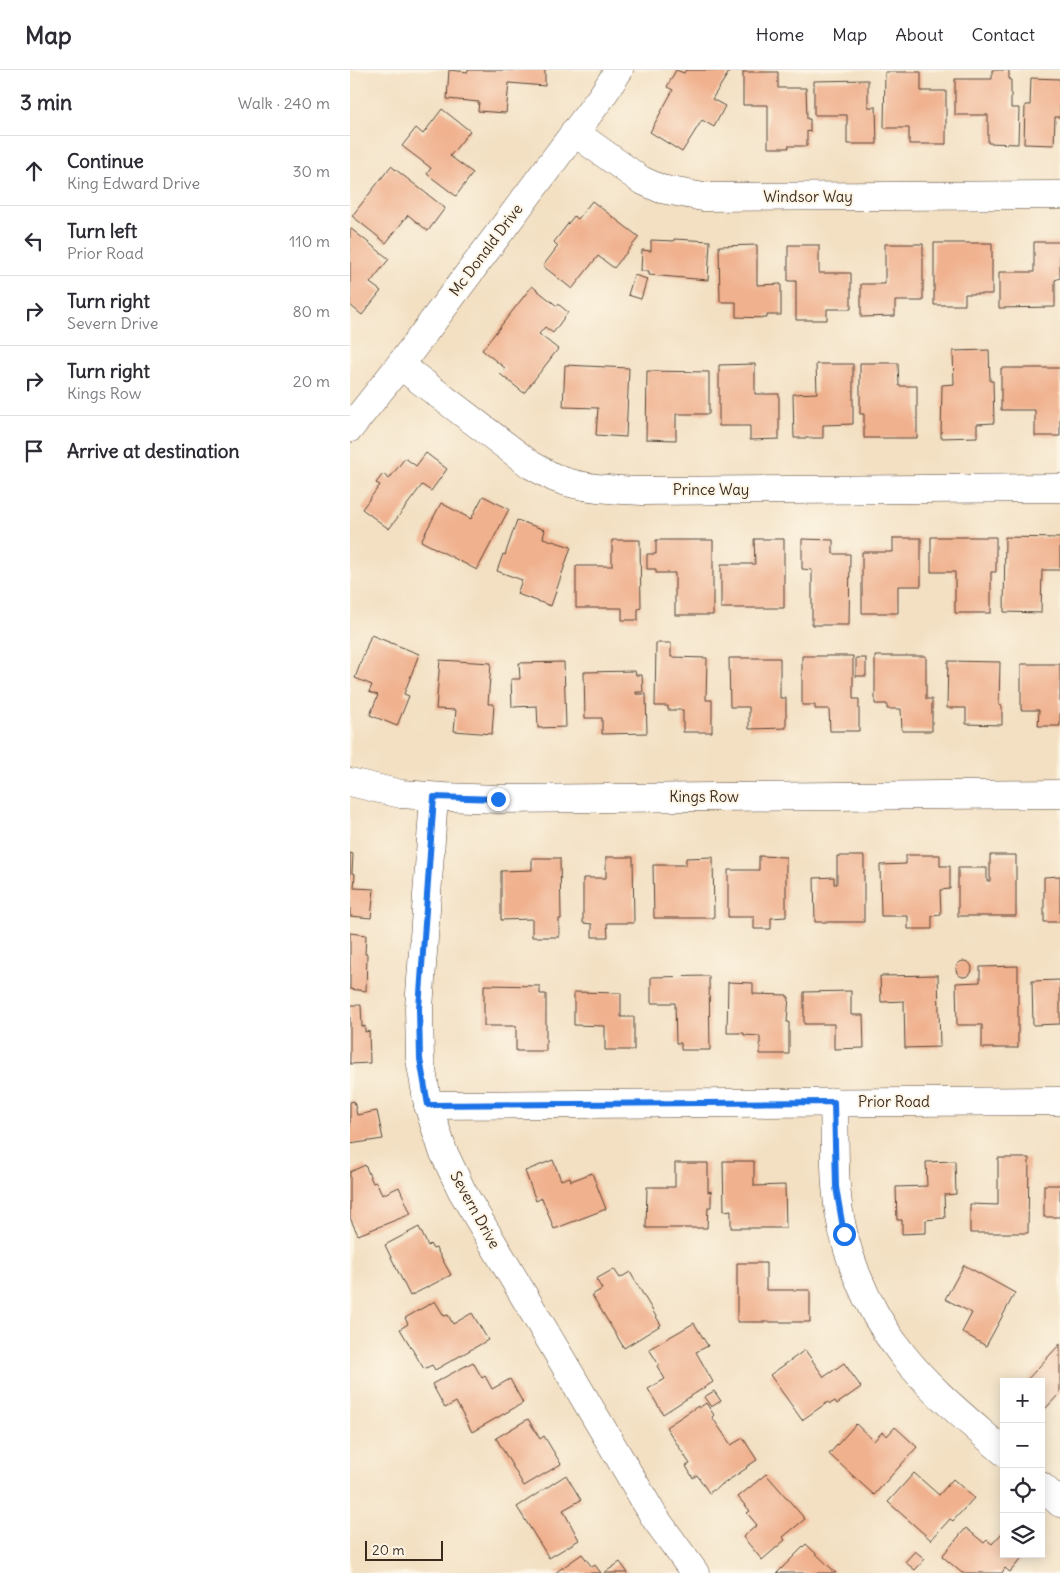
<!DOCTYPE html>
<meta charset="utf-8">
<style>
:root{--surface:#fff;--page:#f2f2f3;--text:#2b2b33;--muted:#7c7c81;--line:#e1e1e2}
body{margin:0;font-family:Delius,sans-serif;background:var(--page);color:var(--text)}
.controls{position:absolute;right:15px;bottom:15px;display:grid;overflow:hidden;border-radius:0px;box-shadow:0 2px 12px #0003}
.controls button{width:45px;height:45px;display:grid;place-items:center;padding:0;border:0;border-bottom:1px solid var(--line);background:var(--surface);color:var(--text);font:25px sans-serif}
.scale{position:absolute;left:15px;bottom:12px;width:78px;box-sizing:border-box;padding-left:5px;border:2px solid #3b2a1e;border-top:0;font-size:14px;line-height:18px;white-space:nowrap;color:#3b2a1e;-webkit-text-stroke:4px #fcf5e5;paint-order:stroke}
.stop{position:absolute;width:15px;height:15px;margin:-11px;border:4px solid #1a73e8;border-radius:50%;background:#fff}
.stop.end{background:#1a73e8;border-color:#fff;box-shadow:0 1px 5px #0008}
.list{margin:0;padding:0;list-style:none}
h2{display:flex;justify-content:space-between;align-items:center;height:65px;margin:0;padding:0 20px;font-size:21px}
h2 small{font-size:16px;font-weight:400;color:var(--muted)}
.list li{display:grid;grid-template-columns:32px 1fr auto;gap:15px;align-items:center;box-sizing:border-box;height:70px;padding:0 20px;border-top:1px solid var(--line)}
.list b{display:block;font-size:19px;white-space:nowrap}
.list p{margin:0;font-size:16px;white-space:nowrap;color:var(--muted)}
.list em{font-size:16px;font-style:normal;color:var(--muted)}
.icon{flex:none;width:28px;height:28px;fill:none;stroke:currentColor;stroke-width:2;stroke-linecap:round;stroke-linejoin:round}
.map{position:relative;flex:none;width:710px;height:1503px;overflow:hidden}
header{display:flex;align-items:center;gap:30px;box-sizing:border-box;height:70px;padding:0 25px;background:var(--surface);border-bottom:1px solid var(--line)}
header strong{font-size:24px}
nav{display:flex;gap:28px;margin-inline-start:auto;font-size:18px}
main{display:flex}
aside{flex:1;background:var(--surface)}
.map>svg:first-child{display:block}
</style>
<header>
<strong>Map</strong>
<nav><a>Home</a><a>Map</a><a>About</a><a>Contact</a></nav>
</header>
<main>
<aside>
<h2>3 min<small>Walk · 240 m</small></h2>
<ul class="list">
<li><svg class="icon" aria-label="ahead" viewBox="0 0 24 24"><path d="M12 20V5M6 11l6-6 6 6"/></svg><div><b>Continue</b><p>King Edward Drive</p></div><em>30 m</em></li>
<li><svg class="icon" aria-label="left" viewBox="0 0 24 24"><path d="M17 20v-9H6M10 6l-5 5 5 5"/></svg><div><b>Turn left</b><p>Prior Road</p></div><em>110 m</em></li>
<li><svg class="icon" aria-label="right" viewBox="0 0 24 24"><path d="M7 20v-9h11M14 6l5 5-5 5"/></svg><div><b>Turn right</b><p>Severn Drive</p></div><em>80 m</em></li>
<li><svg class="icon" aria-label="right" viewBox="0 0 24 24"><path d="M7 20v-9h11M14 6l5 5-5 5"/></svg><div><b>Turn right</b><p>Kings Row</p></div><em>20 m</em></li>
<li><svg class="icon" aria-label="arrive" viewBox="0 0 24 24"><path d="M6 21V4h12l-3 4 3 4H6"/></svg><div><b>Arrive at destination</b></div></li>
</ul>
</aside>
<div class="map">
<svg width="710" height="1503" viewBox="0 0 710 1503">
<rect width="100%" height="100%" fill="#fcf5e5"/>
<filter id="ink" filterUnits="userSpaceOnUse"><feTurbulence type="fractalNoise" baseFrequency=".02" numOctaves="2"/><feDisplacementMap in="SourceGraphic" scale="10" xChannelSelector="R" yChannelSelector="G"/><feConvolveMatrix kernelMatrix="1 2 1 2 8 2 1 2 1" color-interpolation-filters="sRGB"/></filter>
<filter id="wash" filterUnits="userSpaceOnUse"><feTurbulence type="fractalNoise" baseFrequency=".0096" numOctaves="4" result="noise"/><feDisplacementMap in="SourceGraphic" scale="20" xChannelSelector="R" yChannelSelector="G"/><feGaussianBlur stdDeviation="1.12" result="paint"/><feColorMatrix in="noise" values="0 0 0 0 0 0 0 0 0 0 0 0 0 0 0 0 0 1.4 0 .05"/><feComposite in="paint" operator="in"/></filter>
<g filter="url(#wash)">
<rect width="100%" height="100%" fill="#f3e0c3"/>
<g id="blocks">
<g fill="#f0b18e">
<path d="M 99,0 L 118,2 L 118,0 L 195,0 L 195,16 L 159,13 L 156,43 L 128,41 L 129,32 L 97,29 Z"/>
<path d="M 326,0 L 334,3 L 336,0 L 375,0 L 379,2 L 362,29 L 375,36 L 364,57 L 352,50 L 332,82 L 300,62 L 323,20 L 317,17 Z"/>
<path d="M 642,0 L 659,0 L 659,9 L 661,9 L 661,38 L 669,38 L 668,74 L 638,73 L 638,45 L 605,45 L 605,9 L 642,9 Z"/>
<path d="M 393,2 L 428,2 L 428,18 L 456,18 L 457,49 L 460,49 L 460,62 L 457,61 L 457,76 L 438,76 L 439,78 L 418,78 L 418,35 L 393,35 Z"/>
<path d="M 535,2 L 571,2 L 571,21 L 596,21 L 596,74 L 559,74 L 559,58 L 534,58 Z"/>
<path d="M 681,8 L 710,9 L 710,47 L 705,47 L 704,75 L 674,74 L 675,35 L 680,35 Z"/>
<path d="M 518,10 L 518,37 L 526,37 L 527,74 L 497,74 L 497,45 L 464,45 L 464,11 Z"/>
<path d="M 92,39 L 120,61 L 100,86 L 123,103 L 106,126 L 77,104 L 81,98 L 52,76 L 66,58 L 73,64 Z"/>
<path d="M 41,96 L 95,138 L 78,161 L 58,145 L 36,173 L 2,146 Z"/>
<path d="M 242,131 L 289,167 L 264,198 L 248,186 L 222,219 L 193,196 L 208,176 L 204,172 L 224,146 L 228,149 Z"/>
<path d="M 0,158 L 39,189 L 20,213 L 31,221 L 12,245 L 0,235 Z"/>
<path d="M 324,169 L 360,171 L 358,210 L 299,205 L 299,201 L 291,201 L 292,180 L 301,181 L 301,170 L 324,171 Z"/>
<path d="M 684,172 L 710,172 L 710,208 L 705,210 L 705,237 L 649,238 L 649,202 L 684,202 Z"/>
<path d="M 584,173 L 642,173 L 642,224 L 615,224 L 615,235 L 584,235 Z"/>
<path d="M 535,174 L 573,174 L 573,231 L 545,231 L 545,246 L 511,247 L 511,214 L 535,214 Z"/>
<path d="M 407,175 L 407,215 L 431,214 L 431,245 L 417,245 L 417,248 L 386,247 L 386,232 L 370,232 L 369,176 Z"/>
<path d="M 438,175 L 469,175 L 469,203 L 501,203 L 501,239 L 477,239 L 477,250 L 446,250 L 446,211 L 438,211 Z"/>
<path d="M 284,205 L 297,209 L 291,229 L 278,225 Z"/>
<path d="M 182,216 L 207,236 L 208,234 L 218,242 L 203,263 L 195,257 L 189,264 L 208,279 L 174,323 L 150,304 L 155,298 L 132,280 Z"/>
<path d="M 639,280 L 640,311 L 643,311 L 644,353 L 627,354 L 627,367 L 591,368 L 592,315 L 604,314 L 603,281 Z"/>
<path d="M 510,293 L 548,293 L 549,316 L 567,316 L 567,368 L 514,368 L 514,344 L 510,344 Z"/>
<path d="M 405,294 L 405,324 L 429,324 L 429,369 L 400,370 L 400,356 L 369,356 L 369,295 Z"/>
<path d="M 466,294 L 503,294 L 503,354 L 473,355 L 473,368 L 444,368 L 443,324 L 467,323 Z"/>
<path d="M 215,295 L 279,298 L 276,367 L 246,365 L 248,338 L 213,337 Z"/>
<path d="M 651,298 L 710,298 L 710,366 L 685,366 L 685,340 L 651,340 Z"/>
<path d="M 297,301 L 359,302 L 359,344 L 326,344 L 326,370 L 296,369 Z"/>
<path d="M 76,383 L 97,399 L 81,421 L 72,415 L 39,459 L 12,439 L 30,415 L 26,413 L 33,404 L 39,409 L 55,388 L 66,396 Z"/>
<path d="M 133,426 L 159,439 L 127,500 L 71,471 L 91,433 L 121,449 Z"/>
<path d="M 167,450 L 195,460 L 193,468 L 221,477 L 201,536 L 167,524 L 172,510 L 147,501 L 153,484 L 155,485 Z"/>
<path d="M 581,467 L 646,467 L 646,502 L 641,502 L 641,543 L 605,543 L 605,502 L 581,502 Z"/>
<path d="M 655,467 L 710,468 L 710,500 L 692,500 L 691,543 L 654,542 Z"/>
<path d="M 543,468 L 571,468 L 571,516 L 548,516 L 548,543 L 512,543 L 512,482 L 543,482 Z"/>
<path d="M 404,469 L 434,469 L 434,538 L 371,538 L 371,494 L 405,494 Z"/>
<path d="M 452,469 L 483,470 L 483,484 L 500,484 L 499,555 L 462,555 L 462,500 L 452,499 Z"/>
<path d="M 262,470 L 290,470 L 291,538 L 288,539 L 288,550 L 272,550 L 272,538 L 226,538 L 226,496 L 262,496 Z"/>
<path d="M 306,470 L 363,470 L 363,545 L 325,545 L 325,503 L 306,503 L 306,499 L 297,499 L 297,484 L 306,484 Z"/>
<path d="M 21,565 L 69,584 L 54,624 L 59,626 L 47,656 L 20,645 L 28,625 L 19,622 L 22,615 L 5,608 Z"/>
<path d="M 306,573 L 321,573 L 321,587 L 357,588 L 356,630 L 362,630 L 362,662 L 333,662 L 333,640 L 318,640 L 318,636 L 305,636 Z"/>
<path d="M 452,586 L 503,586 L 503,629 L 509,629 L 509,661 L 480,661 L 479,639 L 465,639 L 465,635 L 452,635 Z"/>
<path d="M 525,586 L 576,586 L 576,629 L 582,629 L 582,661 L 552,661 L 551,639 L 537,639 L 537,634 L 525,634 Z"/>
<path d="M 379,588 L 430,588 L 430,628 L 436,628 L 436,658 L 399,659 L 399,637 L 380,637 Z"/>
<rect x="506" y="588" width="10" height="18"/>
<path d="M 90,590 L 141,593 L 138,634 L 144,634 L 142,664 L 104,661 L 106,640 L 86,639 Z"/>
<path d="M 598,591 L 650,592 L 649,635 L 652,636 L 652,655 L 616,654 L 616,638 L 597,638 Z"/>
<path d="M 214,592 L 216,657 L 188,658 L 187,636 L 162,637 L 161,609 L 170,609 L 169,593 Z"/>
<path d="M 671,594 L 710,594 L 710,656 L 688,656 L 689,640 L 671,640 Z"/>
<path d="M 285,601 L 286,605 L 292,605 L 293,622 L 286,622 L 286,624 L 296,624 L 297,663 L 252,664 L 252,648 L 235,648 L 234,602 Z"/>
<path d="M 0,783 L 3,784 L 2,803 L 5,804 L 4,818 L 24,819 L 21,848 L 0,846 Z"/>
<path d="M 556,785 L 590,785 L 590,796 L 600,796 L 600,819 L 590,820 L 591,845 L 582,846 L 582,859 L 558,859 L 558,846 L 531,846 L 530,795 L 556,794 Z"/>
<path d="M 640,785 L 666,785 L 666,846 L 608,846 L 608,798 L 637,798 L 637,811 L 640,811 Z"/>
<path d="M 409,786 L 436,787 L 436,847 L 421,848 L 421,859 L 404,859 L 404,847 L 378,847 L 378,800 L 409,800 Z"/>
<path d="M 487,786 L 514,786 L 514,852 L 465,852 L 464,808 L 484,807 L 484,814 L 487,814 Z"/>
<path d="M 256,787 L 283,787 L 284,853 L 257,853 L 258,867 L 242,867 L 242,854 L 233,853 L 233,808 L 256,808 Z"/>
<path d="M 363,787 L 364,848 L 304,848 L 303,795 L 336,795 L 336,788 Z"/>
<path d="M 182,788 L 210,788 L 211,849 L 209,849 L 209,867 L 182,867 L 182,849 L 151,850 L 151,801 L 182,800 Z"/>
<path d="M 710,806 L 710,852 L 694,852 L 694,807 Z"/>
<path d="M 0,863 L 16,865 L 15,884 L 17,884 L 16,921 L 0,919 Z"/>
<circle cx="614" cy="899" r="8"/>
<path d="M 668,896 L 668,978 L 632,978 L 632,955 L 607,955 L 606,913 L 630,912 L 630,897 Z"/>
<path d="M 588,905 L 590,977 L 555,978 L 554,931 L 531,932 L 530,906 Z"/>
<path d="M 359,906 L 360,980 L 331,980 L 331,973 L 326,973 L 325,933 L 301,933 L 301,907 Z"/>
<path d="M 710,910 L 710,954 L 683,955 L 682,911 Z"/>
<path d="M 378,912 L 403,913 L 403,924 L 437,925 L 437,927 L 439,927 L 437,952 L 439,952 L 439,984 L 410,984 L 410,966 L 394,965 L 394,963 L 377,963 Z"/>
<path d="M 134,915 L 190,916 L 190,924 L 196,924 L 196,981 L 166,981 L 166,956 L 134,956 Z"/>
<path d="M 501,921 L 501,945 L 513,945 L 514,978 L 484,979 L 484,954 L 454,954 L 454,922 Z"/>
<path d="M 224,922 L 271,923 L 271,947 L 284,947 L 284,980 L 255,980 L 255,956 L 224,955 Z"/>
<path d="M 0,935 L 11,935 L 12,957 L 15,956 L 15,962 L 19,961 L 20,993 L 0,994 Z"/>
<path d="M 4,1031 L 7,1045 L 27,1041 L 33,1069 L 0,1074 L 0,1032 Z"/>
<path d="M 648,1088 L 679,1088 L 678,1163 L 620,1163 L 620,1134 L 648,1135 Z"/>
<path d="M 203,1090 L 211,1110 L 220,1107 L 221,1111 L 242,1103 L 256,1139 L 204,1159 L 192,1128 L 186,1131 L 175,1101 Z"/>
<path d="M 373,1091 L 404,1091 L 404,1116 L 435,1115 L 436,1158 L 381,1158 L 381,1140 L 374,1141 Z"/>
<path d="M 605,1091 L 606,1124 L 594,1125 L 595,1148 L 576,1150 L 576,1163 L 552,1164 L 552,1150 L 547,1150 L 546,1117 L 577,1116 L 576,1092 Z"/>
<path d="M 325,1093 L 358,1093 L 358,1122 L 361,1121 L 361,1137 L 358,1137 L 357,1158 L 296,1158 L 297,1117 L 325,1117 Z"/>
<path d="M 15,1095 L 23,1113 L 26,1112 L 32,1125 L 49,1117 L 61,1144 L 8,1165 L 0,1148 L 0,1102 Z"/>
<rect x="694" y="1115" width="16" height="32"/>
<path d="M 69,1157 L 78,1176 L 80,1174 L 83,1179 L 86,1178 L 101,1205 L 60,1226 L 35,1175 Z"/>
<path d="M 387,1193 L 416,1193 L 416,1220 L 460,1220 L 460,1252 L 387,1252 Z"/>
<path d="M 614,1195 L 665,1223 L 636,1276 L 612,1262 L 622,1243 L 595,1229 Z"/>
<path d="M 264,1199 L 270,1208 L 280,1202 L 311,1255 L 274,1278 L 242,1225 L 252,1219 L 246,1209 Z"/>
<path d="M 85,1231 L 94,1246 L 98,1245 L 103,1254 L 122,1243 L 138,1270 L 85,1300 L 82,1295 L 74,1299 L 50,1259 L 58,1254 L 55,1248 Z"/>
<path d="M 344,1253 L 358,1276 L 346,1282 L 363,1312 L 313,1344 L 298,1319 L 315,1309 L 307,1296 L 309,1295 L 299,1279 Z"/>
<path d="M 710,1274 L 710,1323 L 695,1339 L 691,1336 L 691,1312 L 675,1312 Z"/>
<path d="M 455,1280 L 474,1307 L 494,1293 L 511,1317 L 487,1334 L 485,1331 L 480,1334 L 478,1332 L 452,1350 L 420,1305 Z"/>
<path d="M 123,1292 L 132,1308 L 135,1306 L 142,1319 L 160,1309 L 173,1333 L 122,1362 L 106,1332 L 95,1338 L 82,1314 Z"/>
<path d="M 364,1321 L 371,1331 L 361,1337 L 354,1327 Z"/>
<path d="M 356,1333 L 364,1345 L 362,1347 L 381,1375 L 393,1368 L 407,1390 L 396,1397 L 397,1398 L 359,1423 L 347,1405 L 343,1408 L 336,1396 L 340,1394 L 316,1357 L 348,1336 L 349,1338 Z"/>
<path d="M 178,1349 L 190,1369 L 194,1366 L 211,1394 L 174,1416 L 146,1368 Z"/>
<path d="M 506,1354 L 524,1371 L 532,1362 L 537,1366 L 545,1357 L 567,1377 L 524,1425 L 479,1384 Z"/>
<path d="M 564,1403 L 589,1425 L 603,1409 L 624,1428 L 603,1451 L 600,1449 L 581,1470 L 538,1432 Z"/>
<path d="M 416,1404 L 455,1449 L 433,1467 L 435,1470 L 412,1490 L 393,1467 L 407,1455 L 397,1443 L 400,1441 L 388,1427 Z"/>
<path d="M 216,1405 L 231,1430 L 213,1440 L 229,1470 L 199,1488 L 167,1437 Z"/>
<path d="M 616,1458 L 634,1473 L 637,1470 L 642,1474 L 654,1461 L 654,1484 L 675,1484 L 660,1502 L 655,1498 L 652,1503 L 612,1503 L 592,1486 Z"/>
<path d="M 456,1474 L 486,1503 L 427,1503 Z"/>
<path d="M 565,1481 L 575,1489 L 565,1500 L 555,1492 Z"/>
<path d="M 232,1484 L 242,1497 L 245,1495 L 251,1503 L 205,1503 Z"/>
<path d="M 270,1492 L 278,1503 L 254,1503 Z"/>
</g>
</g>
</g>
<g filter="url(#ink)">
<use href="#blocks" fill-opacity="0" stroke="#574537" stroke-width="1"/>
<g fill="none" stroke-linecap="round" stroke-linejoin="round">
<g stroke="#574537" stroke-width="29">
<g id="minor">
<path d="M 224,62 L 291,110 L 311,119 L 353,127 L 710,125"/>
<path d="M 50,295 L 181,395 C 189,399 197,404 205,408 C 233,419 264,420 293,421 L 710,418"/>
<path d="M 0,358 L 50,295 L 252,26 L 269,0"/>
<path d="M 84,727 L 69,938 L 70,989 L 78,1035 L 93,1081 L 112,1121 L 305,1448 L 345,1503"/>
<path d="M 484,1032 C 485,1060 484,1088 486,1116 C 490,1176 515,1237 552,1284 C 581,1321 619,1351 654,1382"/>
<path d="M 78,1035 L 710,1031"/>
<path d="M 691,1416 L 710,1433"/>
</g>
</g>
<g stroke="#574537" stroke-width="29">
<path id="secondary" d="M 0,712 L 51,724 L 94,727 L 148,729 L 710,724"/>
</g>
<use href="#minor" stroke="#fff" stroke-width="28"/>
<use href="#secondary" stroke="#fff" stroke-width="28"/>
</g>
</g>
<g fill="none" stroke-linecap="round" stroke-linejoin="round" filter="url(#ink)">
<path stroke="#1a73e8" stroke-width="6" d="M 148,729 L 84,727 L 69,938 L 70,989 L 78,1035 L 484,1032 L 486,1117 L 494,1164"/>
</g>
<g text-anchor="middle" stroke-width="4" stroke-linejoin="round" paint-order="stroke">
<g font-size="15" fill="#3b2a1e" stroke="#fcf5e5">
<text x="458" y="132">Windsor Way</text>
<text transform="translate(136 180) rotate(-53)" y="5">Mc Donald Drive</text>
<text x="361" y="425">Prince Way</text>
<text x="354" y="732">Kings Row</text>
<text x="544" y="1037">Prior Road</text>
<text transform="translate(125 1140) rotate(61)" y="5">Severn Drive</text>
</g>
</g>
</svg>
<div class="controls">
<button>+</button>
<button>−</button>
<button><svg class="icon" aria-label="locate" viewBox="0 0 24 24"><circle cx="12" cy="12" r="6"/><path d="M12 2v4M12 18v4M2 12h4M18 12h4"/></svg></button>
<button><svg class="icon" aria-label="layers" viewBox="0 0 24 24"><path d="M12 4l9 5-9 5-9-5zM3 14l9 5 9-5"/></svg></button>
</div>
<div class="scale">20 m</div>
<div class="stop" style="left:494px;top:1164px"></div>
<div class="stop end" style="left:148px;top:729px"></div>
</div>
</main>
